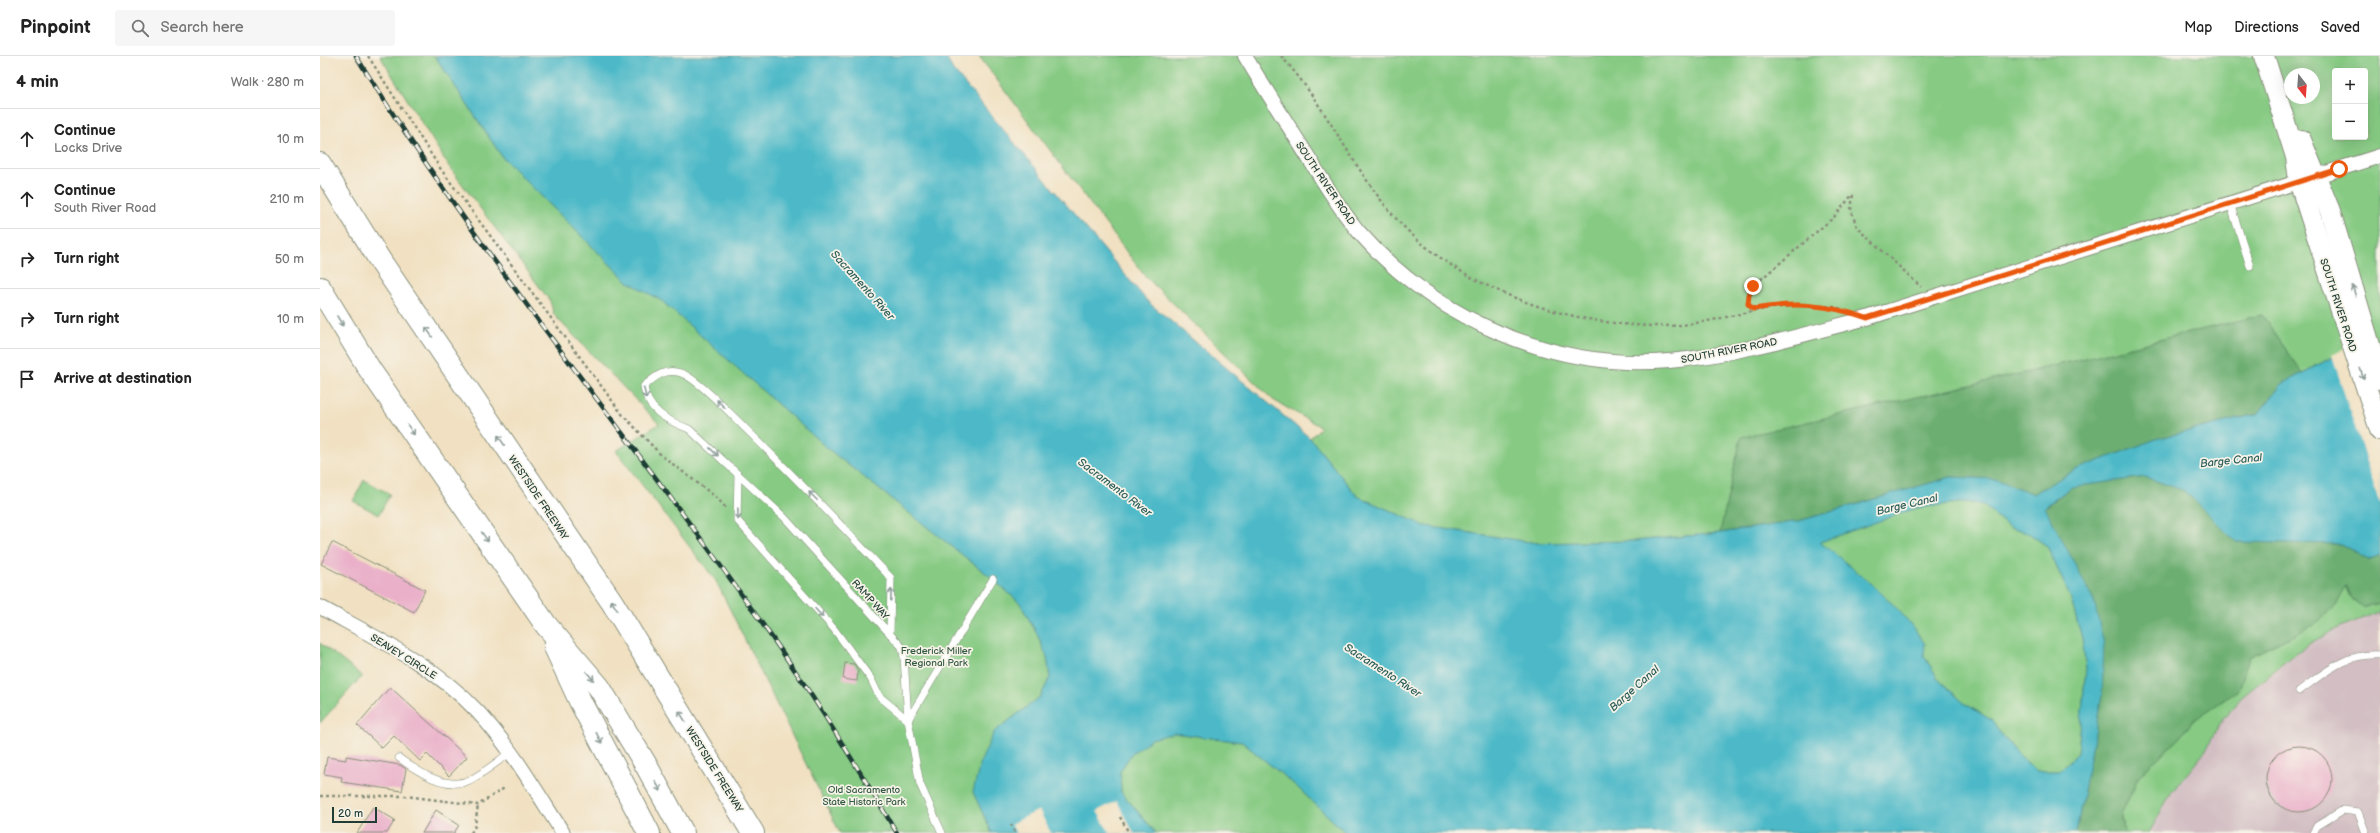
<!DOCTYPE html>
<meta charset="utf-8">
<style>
:root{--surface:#fff;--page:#f6f6f6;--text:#222;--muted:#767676;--line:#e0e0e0}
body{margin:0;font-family:"Balsamiq Sans",sans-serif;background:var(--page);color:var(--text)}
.controls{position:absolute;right:12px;top:12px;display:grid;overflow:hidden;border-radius:4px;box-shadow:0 4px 16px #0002}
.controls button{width:36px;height:36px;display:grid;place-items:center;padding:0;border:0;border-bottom:1px solid var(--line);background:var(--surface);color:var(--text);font:20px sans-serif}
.compass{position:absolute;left:1964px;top:12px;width:36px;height:36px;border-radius:50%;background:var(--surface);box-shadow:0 4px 16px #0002;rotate:163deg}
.scale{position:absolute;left:12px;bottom:10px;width:45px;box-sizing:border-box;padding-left:4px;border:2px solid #1f3d34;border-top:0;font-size:11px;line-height:14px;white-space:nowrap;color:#1f3d34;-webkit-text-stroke:3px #f7f3e8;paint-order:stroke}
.stop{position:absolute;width:12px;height:12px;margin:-9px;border:3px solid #ea580c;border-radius:50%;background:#fff}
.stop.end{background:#ea580c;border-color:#fff;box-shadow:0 1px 4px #0008}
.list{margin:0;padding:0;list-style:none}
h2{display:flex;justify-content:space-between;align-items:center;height:52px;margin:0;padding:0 16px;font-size:17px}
h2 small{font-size:13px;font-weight:400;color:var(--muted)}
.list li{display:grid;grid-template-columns:26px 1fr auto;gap:12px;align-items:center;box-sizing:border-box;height:60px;padding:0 16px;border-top:1px solid var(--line)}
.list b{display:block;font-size:15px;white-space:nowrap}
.list p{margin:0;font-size:13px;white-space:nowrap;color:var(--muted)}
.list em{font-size:13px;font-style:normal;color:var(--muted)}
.icon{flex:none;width:22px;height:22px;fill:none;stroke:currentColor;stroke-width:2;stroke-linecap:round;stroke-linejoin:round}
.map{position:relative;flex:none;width:2060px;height:777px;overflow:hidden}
header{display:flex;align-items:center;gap:24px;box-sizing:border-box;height:56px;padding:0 20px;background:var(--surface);border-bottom:1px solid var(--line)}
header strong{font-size:19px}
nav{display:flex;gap:22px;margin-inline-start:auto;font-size:14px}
.search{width:280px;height:36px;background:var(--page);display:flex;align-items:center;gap:10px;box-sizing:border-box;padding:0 14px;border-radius:4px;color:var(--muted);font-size:15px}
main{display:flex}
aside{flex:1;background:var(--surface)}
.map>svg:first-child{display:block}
</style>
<header>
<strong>Pinpoint</strong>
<div class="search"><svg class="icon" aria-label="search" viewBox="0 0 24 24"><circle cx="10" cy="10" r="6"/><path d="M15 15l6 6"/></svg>Search here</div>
<nav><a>Map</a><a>Directions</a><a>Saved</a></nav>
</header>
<main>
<aside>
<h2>4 min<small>Walk · 280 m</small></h2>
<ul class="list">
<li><svg class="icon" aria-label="ahead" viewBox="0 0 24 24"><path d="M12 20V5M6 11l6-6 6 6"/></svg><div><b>Continue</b><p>Locks Drive</p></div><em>10 m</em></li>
<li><svg class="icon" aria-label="ahead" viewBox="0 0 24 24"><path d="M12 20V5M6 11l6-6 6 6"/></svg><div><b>Continue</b><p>South River Road</p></div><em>210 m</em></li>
<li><svg class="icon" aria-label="right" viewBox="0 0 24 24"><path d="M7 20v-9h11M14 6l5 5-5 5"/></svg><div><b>Turn right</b></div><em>50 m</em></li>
<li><svg class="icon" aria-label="right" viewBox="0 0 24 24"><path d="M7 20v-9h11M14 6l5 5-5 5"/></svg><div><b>Turn right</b></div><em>10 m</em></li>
<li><svg class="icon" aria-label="arrive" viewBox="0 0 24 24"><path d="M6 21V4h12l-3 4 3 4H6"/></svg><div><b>Arrive at destination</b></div></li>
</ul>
</aside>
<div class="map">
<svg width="2060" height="777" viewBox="0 0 2060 777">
<rect width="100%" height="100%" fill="#f7f3e8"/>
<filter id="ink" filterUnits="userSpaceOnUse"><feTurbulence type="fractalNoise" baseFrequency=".025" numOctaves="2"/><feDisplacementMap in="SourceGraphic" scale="8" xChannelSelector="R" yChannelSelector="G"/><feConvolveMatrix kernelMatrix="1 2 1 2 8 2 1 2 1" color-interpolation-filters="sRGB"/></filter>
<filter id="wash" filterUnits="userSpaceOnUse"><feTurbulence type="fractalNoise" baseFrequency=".012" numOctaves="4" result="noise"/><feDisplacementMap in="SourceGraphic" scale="16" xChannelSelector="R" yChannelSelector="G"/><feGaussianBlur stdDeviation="0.9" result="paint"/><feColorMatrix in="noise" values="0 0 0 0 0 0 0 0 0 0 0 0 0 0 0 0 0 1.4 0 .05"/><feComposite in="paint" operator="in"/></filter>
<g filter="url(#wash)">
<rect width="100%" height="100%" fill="#f1e1c2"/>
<path fill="#d2bec3" d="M 2059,556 L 2060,777 L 1829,777 L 1851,737 L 1884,697 L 1903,662 L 1922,641 L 1972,600 L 1992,586 L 2023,570 Z"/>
<g fill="#86ca83" stroke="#52845c" fill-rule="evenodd">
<path d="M 60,0 L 115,0 L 183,102 L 307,225 L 342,245 L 507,392 L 673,523 L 700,547 L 717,578 L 727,601 L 730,622 L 720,641 L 674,676 L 653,736 L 672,777 L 520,777 L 396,525 L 296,395 L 339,368 L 234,259 L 230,245 L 130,112 Z"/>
<path d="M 659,0 L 2060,0 L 2060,291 L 2028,293 L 1982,317 L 1942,259 L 1708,316 L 1422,381 L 1400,477 L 1314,485 L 1217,487 L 1105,470 L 1037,440 L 990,382 L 1001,371 L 953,344 L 824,219 ZM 2015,15 L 2045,15 L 2045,81 L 2015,81 ZM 1970,18 L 1994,18 L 1994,42 L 1970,42 Z"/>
<path d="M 44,424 L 70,438 L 59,459 L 33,445 Z"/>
<path d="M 1646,446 L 1663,449 L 1689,471 L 1707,476 L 1727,490 L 1750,540 L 1762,582 L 1766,612 L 1758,697 L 1739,715 L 1716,715 L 1695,695 L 1671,664 L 1644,647 L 1619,624 L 1604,600 L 1499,486 L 1596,452 Z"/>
<path d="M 2026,528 L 2033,545 L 2045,551 L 2060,547 L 2060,560 L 2059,556 L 2023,570 L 1992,586 L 1972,600 L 1922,641 L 1903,662 L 1884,697 L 1851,737 L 1829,777 L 1805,777 L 1801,759 L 1819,720 L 1858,683 L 1875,663 L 1919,634 L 1929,601 L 1992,569 L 2016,550 Z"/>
<path d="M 0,587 L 42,620 L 0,667 Z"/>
<path d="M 854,677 L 922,686 L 975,729 L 1026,777 L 836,777 L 801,736 L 800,715 L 812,697 L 832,682 Z"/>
</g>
<g fill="#6cae71" stroke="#467652">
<path d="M 1942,259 L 1982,317 L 1962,328 L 1938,358 L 1836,383 L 1755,414 L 1713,438 L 1675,423 L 1631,421 L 1479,465 L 1400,477 L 1421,381 L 1708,316 Z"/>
<path d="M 1825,421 L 1865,435 L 1916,486 L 2021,488 L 2048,504 L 2060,499 L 2060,547 L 2044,551 L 2033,545 L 2026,529 L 2016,550 L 1992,570 L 1929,601 L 1919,634 L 1875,663 L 1858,683 L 1819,720 L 1801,759 L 1805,777 L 1756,777 L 1782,639 L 1725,452 L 1751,431 Z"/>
</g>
<path fill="#4db9c8" stroke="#367b7e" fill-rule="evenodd" d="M 115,0 L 625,0 L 633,14 L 828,246 L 990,382 L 1037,440 L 1105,470 L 1217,487 L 1314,485 L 1400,477 L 1479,465 L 1631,421 L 1675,423 L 1713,438 L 1755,414 L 1836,383 L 1938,358 L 1962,328 L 2028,293 L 2060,291 L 2060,499 L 2048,504 L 2021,488 L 1916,486 L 1865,435 L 1825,421 L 1751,431 L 1725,451 L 1774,545 L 1784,588 L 1782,639 L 1756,777 L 1026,777 L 975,729 L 922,686 L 854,677 L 832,683 L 812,697 L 800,715 L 801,736 L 836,777 L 672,777 L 653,736 L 661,705 L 674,676 L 720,641 L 730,622 L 727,601 L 717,578 L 700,547 L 673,523 L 507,392 L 342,245 L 307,225 L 183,102 ZM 1646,446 L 1663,449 L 1689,471 L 1707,476 L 1727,490 L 1750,540 L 1762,582 L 1766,612 L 1758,697 L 1739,715 L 1716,715 L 1695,695 L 1671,664 L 1644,647 L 1619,624 L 1604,600 L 1605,588 C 1577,545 1539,518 1500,486 L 1596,452 Z"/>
<g fill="#f1e1c2">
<path d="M 2060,289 L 2060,449 L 2012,299 L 2028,291 Z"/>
<path d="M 797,745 L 814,777 L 790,777 L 777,755 Z"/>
<path d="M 719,754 L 731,777 L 696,777 L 691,768 Z"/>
</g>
<g id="blocks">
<g fill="#eab0c9">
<path d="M 12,486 L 105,534 L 94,556 L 1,508 Z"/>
<path d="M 525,607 L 534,608 L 538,614 L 537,625 L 523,623 Z"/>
<path d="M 70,631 L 147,701 L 129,720 L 107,698 L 100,705 L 74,680 L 62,692 L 37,669 Z"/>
<circle cx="1979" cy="723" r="33"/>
<path d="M 26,700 L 80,709 L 86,713 L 82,735 L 21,726 L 22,721 L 4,718 L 7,701 L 26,704 Z"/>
<path d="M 53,751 L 75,764 L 67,777 L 37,777 Z"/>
<path d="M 116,754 L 139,769 L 134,777 L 102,777 Z"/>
</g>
</g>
</g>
<g filter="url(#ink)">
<use href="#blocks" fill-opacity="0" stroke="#888f7b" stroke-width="1"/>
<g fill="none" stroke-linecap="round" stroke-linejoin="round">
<g stroke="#888f7b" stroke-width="8">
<g id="lane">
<path d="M 1910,147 L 1930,210"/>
<path d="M 418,419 L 417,464 L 514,573 L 551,623 L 559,640 L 588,664"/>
<path d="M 570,578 L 571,522 C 523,471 475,421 425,372 C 413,360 377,322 361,317 C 345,312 336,320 324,330 C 326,354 348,365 369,373 L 464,461 L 570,578 L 582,591 L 584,601 L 588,664 L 600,728 L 622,777"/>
<path d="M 1979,635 C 2006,616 2025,597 2060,599"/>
<path d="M 588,664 L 673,523"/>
<path d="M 79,702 C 97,715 126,735 150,724 C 164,717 178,705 191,696"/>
<path d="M 1993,777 L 1997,770 L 2023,754 L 2038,756 L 2046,777"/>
</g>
</g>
<g stroke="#888f7b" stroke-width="16">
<g id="street">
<path d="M 925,0 C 946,35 968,69 990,104 C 1005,128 1020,154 1039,176 C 1115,263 1234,315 1349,305 C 1416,299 1482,279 1547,262 L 2060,100"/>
<path d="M 0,551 C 54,581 114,609 157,655 C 191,691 216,735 243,777"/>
</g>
</g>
<g stroke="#888f7b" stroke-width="22">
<g id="secondary">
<path d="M 1944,0 L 1976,101 L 1979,125 L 2060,374"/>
<path d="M 1981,84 L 2010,155 L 2060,323"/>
</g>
</g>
<g stroke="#888f7b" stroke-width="24">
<g id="highway">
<path d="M 0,108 L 61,206 L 292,546 L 433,777"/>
<path d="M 0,232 L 50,314 L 226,569 L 279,631 L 326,709 L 363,777"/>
<path d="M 235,591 L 261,647 L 329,777"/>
</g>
</g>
<g stroke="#888f7b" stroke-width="2.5" stroke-dasharray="3 3" stroke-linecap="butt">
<path d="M 48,0 L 120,112 L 302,358 L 341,399 L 397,442 L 406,452"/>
<path d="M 961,0 C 1002,45 1027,100 1064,148 C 1126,229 1244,271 1344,270 C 1398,269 1440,246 1495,250 C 1504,251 1514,250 1522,253"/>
<path d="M 1533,139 L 1531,154 L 1537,171 L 1601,231"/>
<path d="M 1433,253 L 1428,248 L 1429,239 L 1433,230 L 1514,161 L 1533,138"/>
<path d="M 0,740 L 85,740 L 158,749 L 186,731"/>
<path d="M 800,761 L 809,777"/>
<path d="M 691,768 L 695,777"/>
<path d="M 151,777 L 155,770 L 158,749"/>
</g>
<use href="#lane" stroke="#fff" stroke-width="7"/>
<use href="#street" stroke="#fff" stroke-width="14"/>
<use href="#secondary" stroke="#fff" stroke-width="20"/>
<use href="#highway" stroke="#fff" stroke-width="22"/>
<g stroke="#1f3d34" stroke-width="4.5">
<path id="rail" d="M 36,0 C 170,216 335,410 478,619 C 513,671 545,724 577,777"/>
</g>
<use href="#rail" stroke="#f7f3e8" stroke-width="3" stroke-dasharray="9" stroke-linecap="butt"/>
</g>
<defs><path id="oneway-shaft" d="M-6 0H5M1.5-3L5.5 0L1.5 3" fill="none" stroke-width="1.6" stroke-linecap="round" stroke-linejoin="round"/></defs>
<g stroke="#8f9e9a">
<use href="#oneway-shaft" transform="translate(2034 235) rotate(-107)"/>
<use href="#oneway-shaft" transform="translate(20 265) rotate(59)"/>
<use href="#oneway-shaft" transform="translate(109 276) rotate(-124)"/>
<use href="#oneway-shaft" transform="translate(2042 318) rotate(72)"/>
<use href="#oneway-shaft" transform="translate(325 337) rotate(76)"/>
<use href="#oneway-shaft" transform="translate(401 348) rotate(-135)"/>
<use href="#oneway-shaft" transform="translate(91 374) rotate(55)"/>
<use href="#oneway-shaft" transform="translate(181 384) rotate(-124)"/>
<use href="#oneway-shaft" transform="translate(394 396) rotate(43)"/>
<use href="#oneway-shaft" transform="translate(493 440) rotate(-135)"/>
<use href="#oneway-shaft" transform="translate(418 458) rotate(88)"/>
<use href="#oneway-shaft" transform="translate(165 481) rotate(55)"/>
<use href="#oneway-shaft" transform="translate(571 539) rotate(-88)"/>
<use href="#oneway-shaft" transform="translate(294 549) rotate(-122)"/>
<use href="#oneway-shaft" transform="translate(499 557) rotate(48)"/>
<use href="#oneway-shaft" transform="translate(270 620) rotate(49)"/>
<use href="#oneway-shaft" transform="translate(362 660) rotate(-122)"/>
<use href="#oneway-shaft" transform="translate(279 682) rotate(62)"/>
<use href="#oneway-shaft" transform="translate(338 730) rotate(62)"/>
</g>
</g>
<g fill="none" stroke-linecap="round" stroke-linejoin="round" filter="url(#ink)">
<path stroke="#ea580c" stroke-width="5" d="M 1433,230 L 1429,239 L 1428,248 L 1433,253 C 1475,246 1506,248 1547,262 L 2019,113"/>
</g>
<g text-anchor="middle" stroke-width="3.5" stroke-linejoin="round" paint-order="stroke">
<g font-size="10" fill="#1f3d34" stroke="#f7f3e8">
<text transform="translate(1006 127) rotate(56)" y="4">SOUTH RIVER ROAD</text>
<text transform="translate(2019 249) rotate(72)" y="4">SOUTH RIVER ROAD</text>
<text transform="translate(1409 294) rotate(-11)" y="4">SOUTH RIVER ROAD</text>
<text transform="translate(219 441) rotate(56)" y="4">WESTSIDE FREEWAY</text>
<text transform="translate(551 543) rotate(48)" y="4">RAMP WAY</text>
<text transform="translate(84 600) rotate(32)" y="4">SEAVEY CIRCLE</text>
<text transform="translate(395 713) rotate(58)" y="4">WESTSIDE FREEWAY</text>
</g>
<g font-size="10" fill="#345944" stroke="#f7f3e8">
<text x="616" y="598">Frederick Miller<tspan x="616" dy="12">Regional Park</tspan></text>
<text x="544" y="737">Old Sacramento<tspan x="544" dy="12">State Historic Park</tspan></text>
</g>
<g font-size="11" font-style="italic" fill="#2a5c59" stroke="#f7f3e8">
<text transform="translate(543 229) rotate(48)" y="4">Sacramento River</text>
<text transform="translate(1911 404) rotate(-6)" y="4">Barge Canal</text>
<text transform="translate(795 431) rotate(37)" y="4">Sacramento River</text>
<text transform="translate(1587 448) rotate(-13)" y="4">Barge Canal</text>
<text transform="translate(1063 614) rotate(33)" y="4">Sacramento River</text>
<text transform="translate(1314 632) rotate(-42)" y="4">Barge Canal</text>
</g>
</g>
</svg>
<div class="controls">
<button>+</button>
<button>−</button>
</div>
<svg class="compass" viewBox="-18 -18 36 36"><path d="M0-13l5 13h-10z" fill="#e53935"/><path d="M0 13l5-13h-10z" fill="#767676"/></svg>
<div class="scale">20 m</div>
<div class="stop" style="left:2019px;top:113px"></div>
<div class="stop end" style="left:1433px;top:230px"></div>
</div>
</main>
